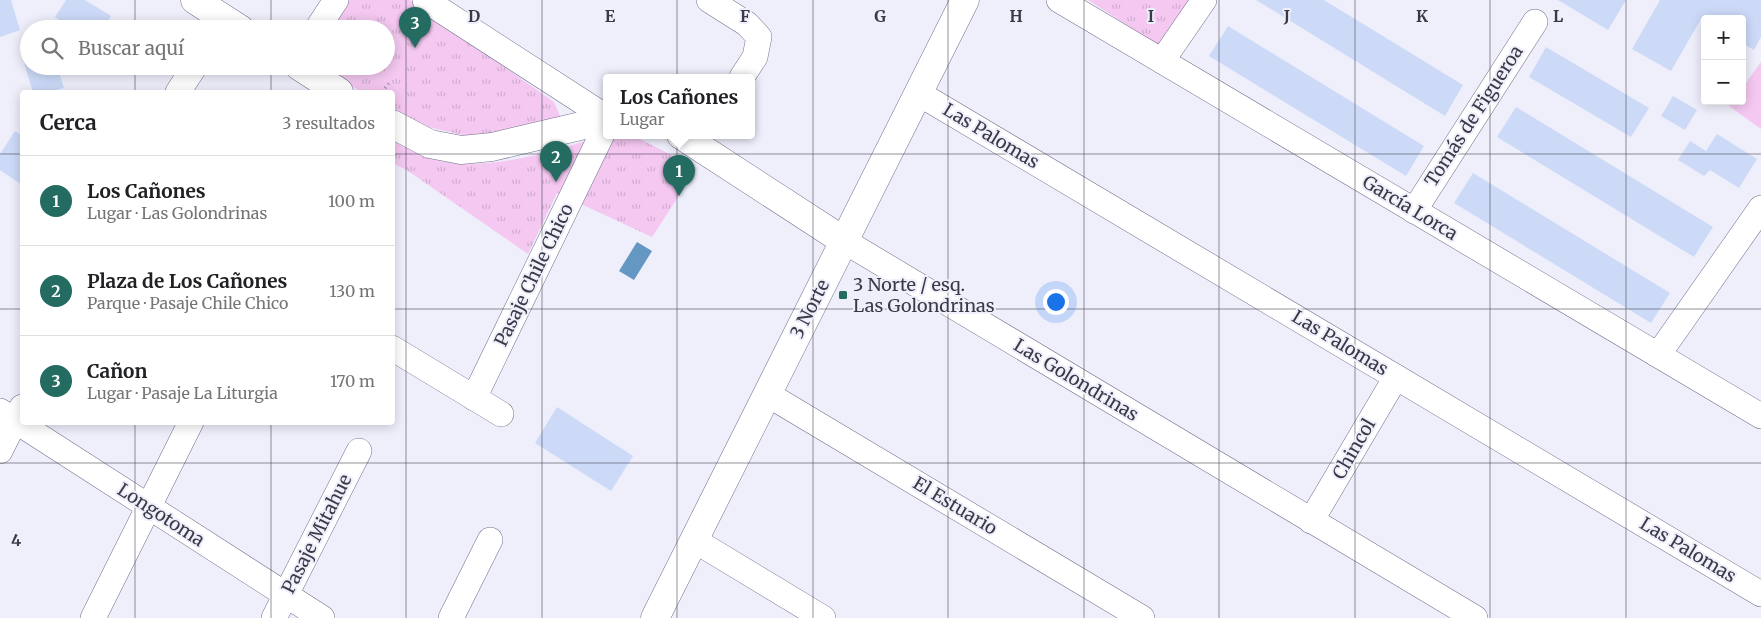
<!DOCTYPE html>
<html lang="es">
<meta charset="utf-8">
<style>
:root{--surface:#fff;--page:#f6f6f6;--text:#202124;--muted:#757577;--line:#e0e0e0;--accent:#246b61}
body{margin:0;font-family:Merriweather,serif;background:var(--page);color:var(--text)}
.controls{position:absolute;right:15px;top:15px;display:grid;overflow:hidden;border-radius:5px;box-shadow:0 2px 12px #0003}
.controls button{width:45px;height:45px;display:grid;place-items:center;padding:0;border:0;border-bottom:1px solid var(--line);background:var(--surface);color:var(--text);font:25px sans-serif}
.you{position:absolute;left:1055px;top:301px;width:18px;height:18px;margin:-12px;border:4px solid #fff;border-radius:50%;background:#1a73e8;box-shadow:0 0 0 8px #1a73e833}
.badge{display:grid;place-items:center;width:32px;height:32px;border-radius:50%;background:var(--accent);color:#fff;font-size:16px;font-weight:700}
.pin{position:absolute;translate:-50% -41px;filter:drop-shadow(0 1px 2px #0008)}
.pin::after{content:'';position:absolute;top:26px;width:18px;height:15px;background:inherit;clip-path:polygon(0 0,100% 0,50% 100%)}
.popup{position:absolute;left:603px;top:74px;width:152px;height:65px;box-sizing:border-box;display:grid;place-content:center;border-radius:5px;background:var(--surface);filter:drop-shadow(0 1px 4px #0005);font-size:16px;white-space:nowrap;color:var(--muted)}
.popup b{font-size:19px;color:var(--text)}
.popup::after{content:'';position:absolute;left:50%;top:100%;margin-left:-10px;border:10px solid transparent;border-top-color:var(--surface)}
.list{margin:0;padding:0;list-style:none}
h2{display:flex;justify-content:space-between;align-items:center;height:65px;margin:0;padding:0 20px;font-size:21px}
h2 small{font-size:16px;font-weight:400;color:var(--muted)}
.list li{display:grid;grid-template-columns:32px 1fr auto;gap:15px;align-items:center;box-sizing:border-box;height:90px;padding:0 20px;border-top:1px solid var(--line)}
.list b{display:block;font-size:19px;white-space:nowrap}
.list p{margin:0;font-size:16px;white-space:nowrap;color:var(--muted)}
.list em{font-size:16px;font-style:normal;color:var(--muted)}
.icon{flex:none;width:28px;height:28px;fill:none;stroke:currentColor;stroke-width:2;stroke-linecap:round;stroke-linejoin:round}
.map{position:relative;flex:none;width:1761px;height:618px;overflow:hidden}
.search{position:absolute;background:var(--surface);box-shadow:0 2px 12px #0003;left:20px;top:20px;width:375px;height:55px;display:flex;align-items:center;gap:12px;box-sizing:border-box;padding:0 18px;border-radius:28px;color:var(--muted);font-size:19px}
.panel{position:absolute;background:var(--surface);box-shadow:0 2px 12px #0003;left:20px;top:90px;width:375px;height:335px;border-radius:5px}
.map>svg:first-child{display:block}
</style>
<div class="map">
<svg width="1761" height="618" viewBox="0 0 1761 618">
<defs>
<pattern id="park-tufts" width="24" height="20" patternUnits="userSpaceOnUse" patternTransform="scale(1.25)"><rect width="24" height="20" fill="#f4c8f1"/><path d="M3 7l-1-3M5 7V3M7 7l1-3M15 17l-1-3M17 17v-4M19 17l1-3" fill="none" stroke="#d2add0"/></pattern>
</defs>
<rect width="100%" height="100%" fill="#efeffc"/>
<g fill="url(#park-tufts)">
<path d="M 344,0 L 410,0 L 554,102 L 562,120 L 471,137 L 407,122 L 393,113 L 392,92 L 361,92 L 320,66 L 386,66 L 386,29 L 326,29 Z"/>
<path d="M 1088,0 L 1190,0 L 1161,47 Z"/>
<path d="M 606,134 L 632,135 L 697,168 L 652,237 L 557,193 L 528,254 L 408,171 L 393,163 L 392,139 C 402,145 412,152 423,156 C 478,176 553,152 606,134 Z"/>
</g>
<path fill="#f4c8f1" d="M 1761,62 L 1761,129 L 1729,106 L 1733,101 L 1742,101 L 1742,88 Z"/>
<path fill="#6497c2" d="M 637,242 L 652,251 L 634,280 L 619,271 Z"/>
<g fill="#ccdaf8">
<path d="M 0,0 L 11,0 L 20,30 L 0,37 Z"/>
<path d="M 66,0 L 85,0 L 111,16 L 103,29 L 73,29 L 55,17 Z"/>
<path d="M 1256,0 L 1324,0 L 1463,85 L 1445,116 Z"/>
<path d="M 1558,0 L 1626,0 L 1608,30 Z"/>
<path d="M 1660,0 L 1761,0 L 1761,37 L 1754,50 L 1742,43 L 1742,19 L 1705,19 L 1705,21 L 1701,19 L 1671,71 L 1632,49 Z"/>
<path d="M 1228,26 L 1424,146 L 1406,176 L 1209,56 Z"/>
<path d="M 1546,47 L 1649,108 L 1631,137 L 1529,77 Z"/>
<path d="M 29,50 L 29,66 L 57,66 L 64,88 L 50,92 L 33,92 L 21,53 Z"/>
<path d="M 1673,96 L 1697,110 L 1685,130 L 1661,116 Z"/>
<path d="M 1516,107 L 1713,227 L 1694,257 L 1497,137 Z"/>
<path d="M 15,131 L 22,136 L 22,185 L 0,170 L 0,154 Z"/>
<path d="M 1717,134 L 1757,159 L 1739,188 L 1710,170 L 1704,176 L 1678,160 L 1690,141 L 1706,151 Z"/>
<path d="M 1473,173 L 1670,293 L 1651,323 L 1454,203 Z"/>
<path d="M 557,407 L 633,456 L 611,491 L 535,443 Z"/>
</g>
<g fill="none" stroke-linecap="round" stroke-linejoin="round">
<g stroke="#72718e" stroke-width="26">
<g id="minor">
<path d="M 425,0 L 606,117"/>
<path d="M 709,0 L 747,24 L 759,37 L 755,57 L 742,77"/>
<path d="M 1059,0 L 1761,416"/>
<path d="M 317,29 L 336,0"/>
<path d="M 1162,61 L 1204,0"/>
<path d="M 178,92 L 195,66"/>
<path d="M 918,93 L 1761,594"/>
<path d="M 1414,211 L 1535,22"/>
<path d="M 844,241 L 1475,618"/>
<path d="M 392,348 L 501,414"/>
<path d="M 1658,355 L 1761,208"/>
<path d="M 767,394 L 1142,618"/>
<path d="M 474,398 L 606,126"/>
<path d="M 0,411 L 322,618"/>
<path d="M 0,451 L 22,407"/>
<path d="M 1311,521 L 1396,377"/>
<path d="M 694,540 L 823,618"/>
<path d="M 93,618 L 191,422"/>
<path d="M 274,618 L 359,451"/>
<path d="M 451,618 L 490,540"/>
</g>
</g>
<g stroke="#72718e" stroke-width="29">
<g id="tertiary">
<path d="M 195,0 L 240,29"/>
<path d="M 299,66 L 339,92"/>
<path d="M 392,124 L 430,144 L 461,150 L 492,147 L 606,120"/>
<path d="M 681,135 L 844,241"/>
<path d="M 655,618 L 965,0"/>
</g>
</g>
<path stroke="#8c8c99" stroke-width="3" stroke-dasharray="1 4" stroke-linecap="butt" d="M 382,92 L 389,83"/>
<use href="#minor" stroke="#fff" stroke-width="25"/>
<use href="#tertiary" stroke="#fff" stroke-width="28"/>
</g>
<path fill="none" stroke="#3a3a47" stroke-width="1" stroke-opacity="0.55" d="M 135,0 L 135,29M 271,0 L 271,29M 406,0 L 406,618M 542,0 L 542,618M 677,0 L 677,618M 813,0 L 813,618M 948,0 L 948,618M 1084,0 L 1084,618M 1219,0 L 1219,618M 1355,0 L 1355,618M 1490,0 L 1490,618M 1626,0 L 1626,618M 135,66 L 135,92M 271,66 L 271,92M 0,154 L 22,154M 392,154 L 1761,154M 0,309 L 22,309M 392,309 L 1761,309M 135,422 L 135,618M 271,422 L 271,618M 0,463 L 1761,463"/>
<rect fill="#246b61" stroke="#efeffc" stroke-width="2" x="838" y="290" width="10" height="10" rx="2.5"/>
<g text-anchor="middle" stroke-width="4" stroke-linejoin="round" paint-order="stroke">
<g font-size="18" fill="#3a3a47" stroke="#efeffc">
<text transform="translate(1474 116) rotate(-57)" y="6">Tomás de Figueroa</text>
<text transform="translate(991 136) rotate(31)" y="6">Las Palomas</text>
<text transform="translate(1410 208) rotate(31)" y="6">García Lorca</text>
<text transform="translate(534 275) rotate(-64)" y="6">Pasaje Chile Chico</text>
<text transform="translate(810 309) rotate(-63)" y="6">3 Norte</text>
<text transform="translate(1340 343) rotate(31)" y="6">Las Palomas</text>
<text transform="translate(1076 380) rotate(31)" y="6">Las Golondrinas</text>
<text transform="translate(1354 449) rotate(-60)" y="6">Chincol</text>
<text transform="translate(955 506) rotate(31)" y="6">El Estuario</text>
<text transform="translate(161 515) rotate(33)" y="6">Longotoma</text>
<text transform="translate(317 534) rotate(-63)" y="6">Pasaje Mitahue</text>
<text transform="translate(1688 550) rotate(31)" y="6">Las Palomas</text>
</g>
<g font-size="18" fill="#3a3a47" stroke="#efeffc" text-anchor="start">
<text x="853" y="291">3 Norte / esq.<tspan x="853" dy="21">Las Golondrinas</tspan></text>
</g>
</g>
<g font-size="16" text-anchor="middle" font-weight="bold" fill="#3a3a47" stroke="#efeffc" stroke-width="4" stroke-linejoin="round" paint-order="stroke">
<text x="474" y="22">D</text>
<text x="610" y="22">E</text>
<text x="745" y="22">F</text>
<text x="880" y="22">G</text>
<text x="1016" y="22">H</text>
<text x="1151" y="22">I</text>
<text x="1287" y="22">J</text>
<text x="1422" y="22">K</text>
<text x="1558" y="22">L</text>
<text x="16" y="546">4</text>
</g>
</svg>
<div class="controls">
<button>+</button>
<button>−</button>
</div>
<div class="you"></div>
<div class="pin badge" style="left:679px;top:196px">1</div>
<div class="popup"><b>Los Cañones</b>Lugar</div>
<div class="pin badge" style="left:556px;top:182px">2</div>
<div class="pin badge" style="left:415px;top:48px">3</div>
<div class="search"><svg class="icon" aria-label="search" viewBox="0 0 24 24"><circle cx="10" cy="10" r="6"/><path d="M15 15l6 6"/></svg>Buscar aquí</div>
<section class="panel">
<h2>Cerca<small>3 resultados</small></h2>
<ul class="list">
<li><span class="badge">1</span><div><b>Los Cañones</b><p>Lugar · Las Golondrinas</p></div><em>100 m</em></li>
<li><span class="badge">2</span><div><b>Plaza de Los Cañones</b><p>Parque · Pasaje Chile Chico</p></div><em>130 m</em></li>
<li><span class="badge">3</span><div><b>Cañon</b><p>Lugar · Pasaje La Liturgia</p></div><em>170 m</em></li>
</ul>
</section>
</div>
